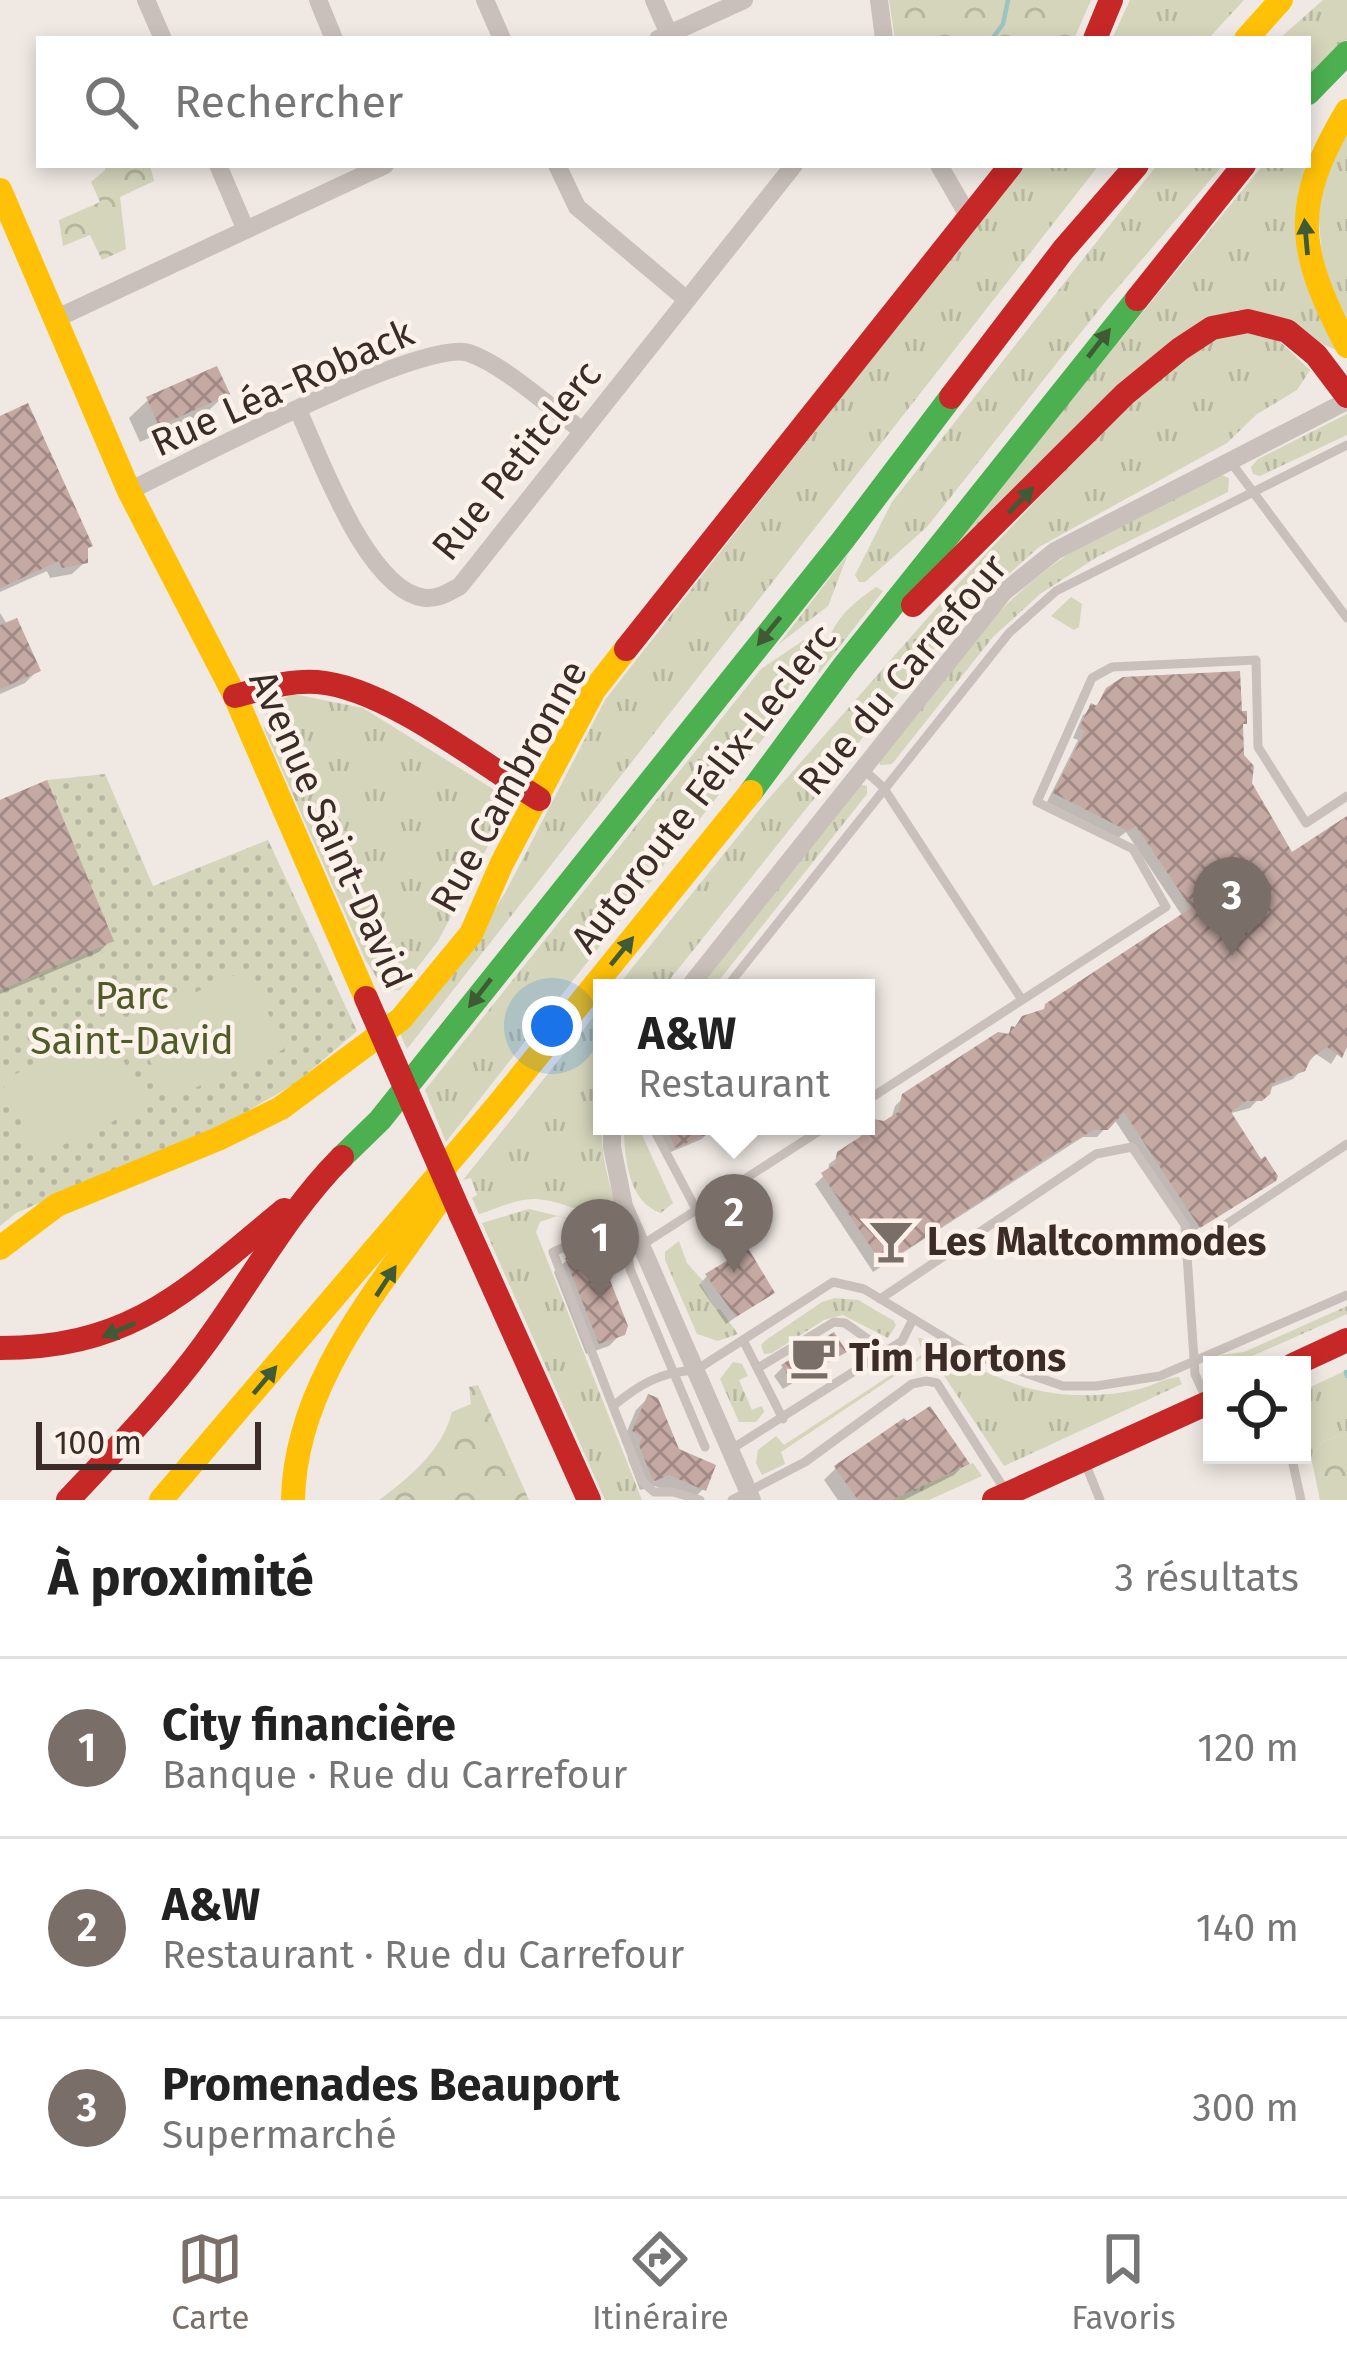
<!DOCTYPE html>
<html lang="fr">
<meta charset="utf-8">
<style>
:root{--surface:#fff;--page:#f6f6f6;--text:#222;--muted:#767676;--line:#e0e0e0;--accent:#7a6e69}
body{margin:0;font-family:"Fira Sans",sans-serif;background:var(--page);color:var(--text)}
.controls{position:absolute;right:36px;bottom:36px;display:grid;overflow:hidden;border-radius:0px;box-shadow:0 6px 18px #0003}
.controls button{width:108px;height:108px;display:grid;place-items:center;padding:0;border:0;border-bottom:3px solid var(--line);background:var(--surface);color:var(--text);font:60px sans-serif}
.scale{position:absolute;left:36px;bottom:30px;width:225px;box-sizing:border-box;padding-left:12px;border:6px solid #3b2c28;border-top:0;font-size:33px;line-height:42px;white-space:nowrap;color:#3b2c28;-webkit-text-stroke:9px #fcf2ea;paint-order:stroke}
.you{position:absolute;left:552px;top:1026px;width:42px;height:42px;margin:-30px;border:9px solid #fff;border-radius:50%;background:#1a73e8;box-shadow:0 0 0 18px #1a73e833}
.badge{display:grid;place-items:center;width:78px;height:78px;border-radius:50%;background:var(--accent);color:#fff;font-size:39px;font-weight:700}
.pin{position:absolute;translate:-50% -99px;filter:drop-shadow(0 3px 6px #0008)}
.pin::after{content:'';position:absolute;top:63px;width:42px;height:36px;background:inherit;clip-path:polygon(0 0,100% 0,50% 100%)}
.popup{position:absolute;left:593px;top:979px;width:282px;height:156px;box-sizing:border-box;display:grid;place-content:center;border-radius:0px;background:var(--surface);filter:drop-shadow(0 3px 9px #0005);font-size:39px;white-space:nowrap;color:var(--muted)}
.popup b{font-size:45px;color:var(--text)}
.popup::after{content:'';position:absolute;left:50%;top:100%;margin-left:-24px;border:24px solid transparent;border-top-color:var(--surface)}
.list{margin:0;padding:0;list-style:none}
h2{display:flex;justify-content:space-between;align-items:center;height:156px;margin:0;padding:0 48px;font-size:51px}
h2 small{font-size:39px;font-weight:400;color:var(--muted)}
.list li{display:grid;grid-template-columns:78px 1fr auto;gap:36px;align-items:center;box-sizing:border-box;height:180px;padding:0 48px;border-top:3px solid var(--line)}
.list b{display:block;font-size:45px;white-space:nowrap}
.list p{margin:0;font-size:39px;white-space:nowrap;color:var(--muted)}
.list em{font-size:39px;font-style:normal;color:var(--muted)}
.icon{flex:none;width:66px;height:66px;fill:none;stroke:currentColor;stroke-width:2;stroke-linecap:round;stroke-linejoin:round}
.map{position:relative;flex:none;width:1347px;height:1500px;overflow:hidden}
.search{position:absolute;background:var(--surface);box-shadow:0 6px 18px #0003;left:36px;right:36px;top:36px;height:132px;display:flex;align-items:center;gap:30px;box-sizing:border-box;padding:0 42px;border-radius:0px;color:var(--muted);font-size:45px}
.sheet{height:696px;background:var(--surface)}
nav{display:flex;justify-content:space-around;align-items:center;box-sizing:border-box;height:168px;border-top:3px solid var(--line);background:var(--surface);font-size:33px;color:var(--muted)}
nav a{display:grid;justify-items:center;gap:6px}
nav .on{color:var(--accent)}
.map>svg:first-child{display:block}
</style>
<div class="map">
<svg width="1347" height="1500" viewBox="0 0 1347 1500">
<defs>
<pattern id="grass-tufts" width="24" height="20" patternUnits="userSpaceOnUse" patternTransform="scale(3)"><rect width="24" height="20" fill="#d4d5bb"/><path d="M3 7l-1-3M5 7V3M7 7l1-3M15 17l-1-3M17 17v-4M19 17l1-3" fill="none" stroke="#b7b7a1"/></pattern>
<pattern id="forest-crowns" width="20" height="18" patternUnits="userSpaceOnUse" patternTransform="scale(3)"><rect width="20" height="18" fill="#d4d5bb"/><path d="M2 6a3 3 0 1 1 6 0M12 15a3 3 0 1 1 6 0" fill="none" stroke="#b7b7a1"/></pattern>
<pattern id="park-dots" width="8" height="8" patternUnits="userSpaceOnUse" patternTransform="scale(3)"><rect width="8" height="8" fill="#d4d5bb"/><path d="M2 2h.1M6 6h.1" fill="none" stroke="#b7b7a1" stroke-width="1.8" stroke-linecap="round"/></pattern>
<pattern id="building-cross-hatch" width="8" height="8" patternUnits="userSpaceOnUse" patternTransform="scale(3)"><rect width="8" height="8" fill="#c5a9a3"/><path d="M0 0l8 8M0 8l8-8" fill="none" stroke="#a18a85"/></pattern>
</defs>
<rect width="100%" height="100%" fill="#efe8e3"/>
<g fill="url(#grass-tufts)">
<path d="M 1130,0 L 1244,0 L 1208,39 L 1112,39 Z"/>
<path d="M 1323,0 L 1347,0 L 1347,39 L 1308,76 L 1308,39 L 1279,39 Z"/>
<path d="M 1347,128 L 1347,319 L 1323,271 L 1316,184 Z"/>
<path d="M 1022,165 L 1099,165 L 407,1049 L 399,1031 L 477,937 L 505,893 L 605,700 Z"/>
<path d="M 1157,165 L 1223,165 L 1102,306 L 927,527 L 865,582 L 859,582 L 855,575 L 892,502 Z"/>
<path d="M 1263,165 L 1304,165 L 1341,352 L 1238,309 L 946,553 Z"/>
<path d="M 1264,327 L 1310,370 L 1297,390 L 1257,414 L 1227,443 L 1039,547 L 955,622 L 663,988 L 616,988 L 764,804 L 954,588 L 1108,424 L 1210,338 Z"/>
<path d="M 1347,414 L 1347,435 L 1260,476 L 1253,474 L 1251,467 L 1258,459 Z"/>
<path d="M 1219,474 L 1229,478 L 1228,492 L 1097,557 L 1040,594 L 993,637 L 892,764 L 880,765 L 879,760 C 934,690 983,615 1057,562 C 1106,527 1165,502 1219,474 Z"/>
<path d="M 848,554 L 828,606 L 779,644 Z"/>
<path d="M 876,587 L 883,591 L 819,673 L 816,670 C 834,625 835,616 876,587 Z"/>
<path d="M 804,640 L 809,640 L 810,644 L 791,698 L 769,731 L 446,1142 L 425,1090 L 761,669 Z"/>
<path d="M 293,694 L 363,708 L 493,789 L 500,811 L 498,827 L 438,941 L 400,990 L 385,991 L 365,959 L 264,729 L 267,706 Z"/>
<path d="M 857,784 L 867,786 L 867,794 L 713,988 L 693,988 Z"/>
<path d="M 602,1006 C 602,1076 591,1148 620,1213 C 590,1221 565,1200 535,1199 C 517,1198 497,1209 479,1214 L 472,1198 L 477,1195 L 471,1178 L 463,1180 Z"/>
<path d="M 624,1126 L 638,1126 L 673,1203 L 661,1213 C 628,1203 624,1156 624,1126 Z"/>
<path d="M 529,1209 L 587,1223 L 618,1224 L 629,1238 L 557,1216 L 540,1222 L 536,1232 L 642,1500 L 605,1500 L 482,1223 Z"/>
<path d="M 679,1241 L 687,1263 L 703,1281 L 700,1283 L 716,1310 L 720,1309 L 738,1334 L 718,1341 L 697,1334 L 665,1260 L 665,1252 Z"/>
<path d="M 835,1298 L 858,1300 L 894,1321 L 896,1325 L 888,1338 L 843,1315 L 824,1320 L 772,1353 L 764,1354 L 761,1345 L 766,1340 L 822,1302 Z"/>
<path d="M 1347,1306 L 1347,1314 L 1232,1365 L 1212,1365 L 1212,1373 L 1208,1369 L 1221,1355 L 1244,1352 Z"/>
<path d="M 918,1338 C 937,1340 951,1355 968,1364 C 985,1372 1003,1380 1021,1386 C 1060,1398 1104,1398 1143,1388 C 1156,1384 1166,1378 1179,1377 L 1182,1384 L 1004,1466 L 929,1353 L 781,1452 L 785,1464 L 762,1475 L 756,1463 L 758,1450 L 776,1436 L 784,1445 L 923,1354 Z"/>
<path d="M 733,1362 L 742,1364 L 748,1376 L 739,1380 L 752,1410 L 762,1406 L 764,1412 L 756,1422 L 739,1422 L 720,1379 Z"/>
<path d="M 1347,1370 L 1347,1434 L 1323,1441 L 1311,1457 L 1302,1422 L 1302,1391 Z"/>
<path d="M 973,1463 L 982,1476 L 929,1500 L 891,1500 Z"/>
</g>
<g fill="url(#forest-crowns)">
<path d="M 889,0 L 1091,0 L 1074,39 L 895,39 Z"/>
<path d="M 105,165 L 150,165 L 154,181 L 120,197 L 126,249 L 102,260 L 90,235 L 63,246 L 59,220 L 100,202 L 91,182 L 105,170 Z"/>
<path d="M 1071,597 L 1082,604 L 1079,627 L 1074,630 L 1051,616 Z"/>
<path d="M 478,1385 L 529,1500 L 379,1500 C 410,1477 442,1451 452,1412 L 471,1404 L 469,1387 Z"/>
<path d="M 1347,1434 L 1347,1500 L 1320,1500 L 1311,1457 L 1323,1441 Z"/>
</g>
<path fill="url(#park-dots)" d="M 105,774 L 153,886 L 268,840 L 357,1031 L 296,1083 L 227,1123 L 16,1213 L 0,1226 L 0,800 L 47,780 Z"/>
<g fill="#d4d5bb">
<path d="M 249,969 L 284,1049 L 167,1100 L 132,1020 Z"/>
<path d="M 109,1030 L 145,1106 L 38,1157 L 1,1081 Z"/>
</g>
<g fill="#0003">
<path d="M 226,394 L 207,412 L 140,442 L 129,418 L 148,400 Z"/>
<path d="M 0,419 L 85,549 L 85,562 L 72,574 L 50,578 L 47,571 L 0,592 Z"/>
<path d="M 0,613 L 37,671 L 25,683 L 0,694 Z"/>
<path d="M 1108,691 L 1240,727 L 1242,757 L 1249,783 L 1291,856 L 1347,820 L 1347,1039 L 1331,1064 L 1316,1054 L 1293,1079 L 1269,1088 L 1250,1108 L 1228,1114 L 1265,1184 L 1190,1234 L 1114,1119 L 1097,1137 L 1083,1137 L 873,1272 L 815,1184 L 828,1172 L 829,1164 L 856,1143 L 867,1126 L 891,1120 L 895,1106 L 904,1097 L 1005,1036 L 1024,1019 L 1040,1013 L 1183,917 L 1126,832 L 1118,838 L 1047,802 L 1078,740 L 1073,738 L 1083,715 L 1094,708 Z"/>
<path d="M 0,803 L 111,940 L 99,952 L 0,994 Z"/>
<path d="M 654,1126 L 709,1126 L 710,1131 L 702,1139 L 666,1154 Z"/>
<path d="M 567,1260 L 622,1333 L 609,1346 L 586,1354 L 554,1272 Z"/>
<path d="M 707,1276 L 771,1293 L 726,1324 L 699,1285 Z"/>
<path d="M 843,1352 L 783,1389 L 774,1376 L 783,1367 Z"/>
<path d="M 648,1398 L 677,1452 L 703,1489 L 692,1500 L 655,1486 L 640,1490 L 628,1459 L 631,1449 L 622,1443 L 636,1410 Z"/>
<path d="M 966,1463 L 954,1475 L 904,1500 L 838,1500 L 824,1480 L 836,1468 Z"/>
</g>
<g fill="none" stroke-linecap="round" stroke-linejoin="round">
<g stroke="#9cc4c0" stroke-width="4.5">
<path d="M 992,39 L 1003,24 L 1008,0"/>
<path d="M 1346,1372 L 1347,1376"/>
</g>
</g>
<g fill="url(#building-cross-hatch)">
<path d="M 217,366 L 230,394 L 159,426 L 146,397 Z"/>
<path d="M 28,403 L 93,546 L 88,548 L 88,563 L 62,568 L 59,561 L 0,588 L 0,416 Z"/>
<path d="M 17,618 L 41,671 L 0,689 L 0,625 Z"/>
<path d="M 1240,671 L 1242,711 L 1247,711 L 1247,724 L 1243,724 L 1244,755 L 1254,766 L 1252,783 L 1292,852 L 1347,816 L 1347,1047 L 1342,1058 L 1327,1047 L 1311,1058 L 1305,1071 L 1273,1083 L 1270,1094 L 1262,1101 L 1246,1101 L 1231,1112 L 1261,1159 L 1265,1156 L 1278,1176 L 1276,1181 L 1200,1228 L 1124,1112 L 1108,1130 L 1094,1130 L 1066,1145 L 883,1265 L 821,1173 L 835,1164 L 837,1152 L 863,1135 L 866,1123 L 873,1119 L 884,1121 L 898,1112 L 902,1094 L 998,1032 L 1009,1034 L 1011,1026 L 1015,1027 L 1022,1016 L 1044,1009 L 1045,1004 L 1191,908 L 1136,826 L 1128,831 L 1053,793 L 1085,731 L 1079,728 L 1091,703 L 1097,706 L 1106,688 L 1123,677 Z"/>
<path d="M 47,780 L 114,941 L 0,990 L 0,800 Z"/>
<path d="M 666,1126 L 726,1126 L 675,1148 Z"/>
<path d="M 748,1248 L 775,1293 L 736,1317 L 705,1274 Z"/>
<path d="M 592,1249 L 599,1252 L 628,1326 L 625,1335 L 599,1344 L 565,1258 Z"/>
<path d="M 834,1332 L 847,1352 L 792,1382 L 781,1365 Z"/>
<path d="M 648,1394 L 658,1398 L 679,1449 L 716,1465 L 706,1491 L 669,1475 L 655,1481 L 652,1478 L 639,1445 L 642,1437 L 632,1431 Z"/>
<path d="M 930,1406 L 970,1464 L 891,1500 L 858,1500 L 834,1466 L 904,1418 L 907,1421 Z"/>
</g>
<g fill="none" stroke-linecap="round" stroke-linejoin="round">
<g stroke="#c9c0bb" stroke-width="9">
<path d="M 1230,461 L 1347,618"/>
<path d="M 863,769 L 883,787 L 1022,1000"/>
<path d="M 726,988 L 1009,633 L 1056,591 L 1347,445"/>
<path d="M 866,1101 L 1166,907 L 1133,849 L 1037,802 L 1092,678 L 1112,667 L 1256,660 L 1258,747 L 1306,823 L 1347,796"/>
<path d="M 652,1126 L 697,1211"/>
<path d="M 1189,1249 L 1347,1144"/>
<path d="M 628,1254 L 630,1269 L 705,1447"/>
<path d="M 880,1299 L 1096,1154 L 1132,1147 L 1185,1225 L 1195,1374 L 1206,1398"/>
<path d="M 743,1340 L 783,1419"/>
<path d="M 758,1368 L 834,1322 L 845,1323 L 886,1352"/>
<path d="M 613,1406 C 640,1384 660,1372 696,1370 L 833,1282 L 864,1289 L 973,1355 L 1063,1386 L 1096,1386 L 1160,1376 L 1347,1295"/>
<path d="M 730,1450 L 902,1341 L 913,1319"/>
<path d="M 1291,1455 L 1301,1500"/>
<path d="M 1084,1460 L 1100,1500"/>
<path d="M 700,1500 L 673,1492 L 654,1492 L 642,1481 L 553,1252 C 578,1241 607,1229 628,1254 L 827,1126"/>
<path d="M 732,1500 L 805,1462 L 912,1384 L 926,1381 L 937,1383 L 1005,1490"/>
</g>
<g stroke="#c9c0bb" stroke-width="18">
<path d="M 146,0 L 163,39"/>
<path d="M 318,0 L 334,39"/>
<path d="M 485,0 L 502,39"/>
<path d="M 654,0 L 669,34"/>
<path d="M 879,0 L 884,39"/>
<path d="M 658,39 L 744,0"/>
<path d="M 218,165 L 245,228"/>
<path d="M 557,165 L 577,207 L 687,300"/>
<path d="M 939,165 L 970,219"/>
<path d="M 55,319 L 385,165"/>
<path d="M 298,410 C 320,457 367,591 425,598 C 439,599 449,592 460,586 L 794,165"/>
<path d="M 129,491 C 183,465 424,337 469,353 C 506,366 550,408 583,431"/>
<path d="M 688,988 L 1004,592 L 1055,551 L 1347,401"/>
<path d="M 612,1126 L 612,1147 L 624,1206 L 752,1500"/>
</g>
<g stroke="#4caf50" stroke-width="24">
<path d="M 1308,93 L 1347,53"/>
<path d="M 751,792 L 844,666 L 1137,299"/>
<path d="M 342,1157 L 380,1120 L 843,540 L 951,397"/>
</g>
<g stroke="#ffc107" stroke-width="24">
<path d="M 1246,39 L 1281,0"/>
<path d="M 1347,111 C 1290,206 1297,250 1347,346"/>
<path d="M 0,190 L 129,491 L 235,696 L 366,998"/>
<path d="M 0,1248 L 57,1205 L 218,1139 L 281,1108 L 401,1019 L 471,934 L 502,863 L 594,690 L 626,649"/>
<path d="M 161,1500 L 496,1107 L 751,792"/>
<path d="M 293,1500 C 295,1386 374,1295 436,1205"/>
</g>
<g stroke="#c62828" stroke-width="24">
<path d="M 1095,39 L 1111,0"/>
<path d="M 1137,299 L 1244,165"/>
<path d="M 951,397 L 1063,250 L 1137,165"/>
<path d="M 913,605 L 1125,394 L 1180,349 L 1212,328 L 1248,321 L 1287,331 L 1316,355 L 1347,396"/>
<path d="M 626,649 L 1011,165"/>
<path d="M 235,696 C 262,689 289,680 317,682 C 385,687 481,763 539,799"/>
<path d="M 460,1213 L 589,1500"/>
<path d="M 0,1348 C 133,1348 187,1290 284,1210"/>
<path d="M 1293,1365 L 1347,1340"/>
<path d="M 68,1500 C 115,1450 163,1401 204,1345 C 250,1283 287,1212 342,1157"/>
<path d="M 994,1500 L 1212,1401"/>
</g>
<path stroke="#c62828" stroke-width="24" d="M 366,998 L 460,1213"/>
</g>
<defs><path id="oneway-solid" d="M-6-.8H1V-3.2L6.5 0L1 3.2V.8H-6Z" transform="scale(3)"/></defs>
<g fill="#415a36">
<use href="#oneway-solid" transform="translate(1306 237) rotate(-95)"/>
<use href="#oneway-solid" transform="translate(1099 343) rotate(-52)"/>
<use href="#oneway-solid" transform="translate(1021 500) rotate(-46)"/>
<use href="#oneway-solid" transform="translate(769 631) rotate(129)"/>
<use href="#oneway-solid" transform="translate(622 951) rotate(-51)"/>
<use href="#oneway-solid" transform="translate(480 993) rotate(128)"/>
<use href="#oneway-solid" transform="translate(386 1281) rotate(-57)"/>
<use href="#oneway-solid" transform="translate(119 1330) rotate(157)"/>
<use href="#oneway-solid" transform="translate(265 1380) rotate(-50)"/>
</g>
<defs>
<g id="bar-bare" transform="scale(3.6)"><path d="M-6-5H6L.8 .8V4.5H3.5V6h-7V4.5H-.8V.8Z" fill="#7a6e69" stroke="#fcf2ea" stroke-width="2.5" paint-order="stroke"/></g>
<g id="cafe-bare" transform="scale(3.6)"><path d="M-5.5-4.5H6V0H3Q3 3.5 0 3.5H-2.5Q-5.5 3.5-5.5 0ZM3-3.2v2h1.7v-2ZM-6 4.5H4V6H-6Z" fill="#7a6e69" stroke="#fcf2ea" stroke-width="2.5" paint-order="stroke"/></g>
</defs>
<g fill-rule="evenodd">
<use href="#bar-bare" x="891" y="1241"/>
<use href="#cafe-bare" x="813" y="1357"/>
</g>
<g text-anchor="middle" stroke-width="9" stroke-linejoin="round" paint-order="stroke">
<g font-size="39" fill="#3b2c28" stroke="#fcf2ea">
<text transform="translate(282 387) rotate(-24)" y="14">Rue Léa-Roback</text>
<text transform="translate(516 460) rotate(-51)" y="14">Rue Petitclerc</text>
<text transform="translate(902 674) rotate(-50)" y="14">Rue du Carrefour</text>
<text transform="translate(508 786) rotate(-61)" y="14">Rue Cambronne</text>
<text transform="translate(703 788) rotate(-52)" y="14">Autoroute Félix-Leclerc</text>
<text transform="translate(331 829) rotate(66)" y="14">Avenue Saint-David</text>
</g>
<g font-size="39" fill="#4f5c29" stroke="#fcf2ea">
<text x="132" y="1009">Parc<tspan x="132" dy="45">Saint-David</tspan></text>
</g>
<g font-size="39" font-weight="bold" fill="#3b2c28" stroke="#fcf2ea" text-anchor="start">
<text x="927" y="1255">Les Maltcommodes</text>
<text x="849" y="1371">Tim Hortons</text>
</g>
</g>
</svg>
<div class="controls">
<button><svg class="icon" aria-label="locate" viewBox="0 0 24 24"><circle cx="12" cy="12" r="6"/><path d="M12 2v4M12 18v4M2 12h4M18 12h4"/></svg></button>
</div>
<div class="scale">100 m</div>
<div class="you"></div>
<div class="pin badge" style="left:600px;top:1298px">1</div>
<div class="pin badge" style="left:734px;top:1273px">2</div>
<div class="popup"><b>A&amp;W</b>Restaurant</div>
<div class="pin badge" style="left:1232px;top:956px">3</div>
<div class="search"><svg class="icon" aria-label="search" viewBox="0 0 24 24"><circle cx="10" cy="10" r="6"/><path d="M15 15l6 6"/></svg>Rechercher</div>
</div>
<section class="sheet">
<h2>À proximité<small>3 résultats</small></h2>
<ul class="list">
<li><span class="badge">1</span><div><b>City financière</b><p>Banque · Rue du Carrefour</p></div><em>120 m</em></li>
<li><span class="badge">2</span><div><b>A&amp;W</b><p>Restaurant · Rue du Carrefour</p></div><em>140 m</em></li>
<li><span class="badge">3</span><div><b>Promenades Beauport</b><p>Supermarché</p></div><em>300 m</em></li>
</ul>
</section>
<nav>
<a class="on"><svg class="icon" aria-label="map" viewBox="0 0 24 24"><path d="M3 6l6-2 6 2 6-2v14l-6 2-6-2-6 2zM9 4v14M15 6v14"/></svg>Carte</a>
<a><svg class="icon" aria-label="directions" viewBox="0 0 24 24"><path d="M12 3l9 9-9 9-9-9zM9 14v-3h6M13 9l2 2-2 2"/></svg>Itinéraire</a>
<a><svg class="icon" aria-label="saved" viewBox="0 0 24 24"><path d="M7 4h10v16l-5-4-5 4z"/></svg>Favoris</a>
</nav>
